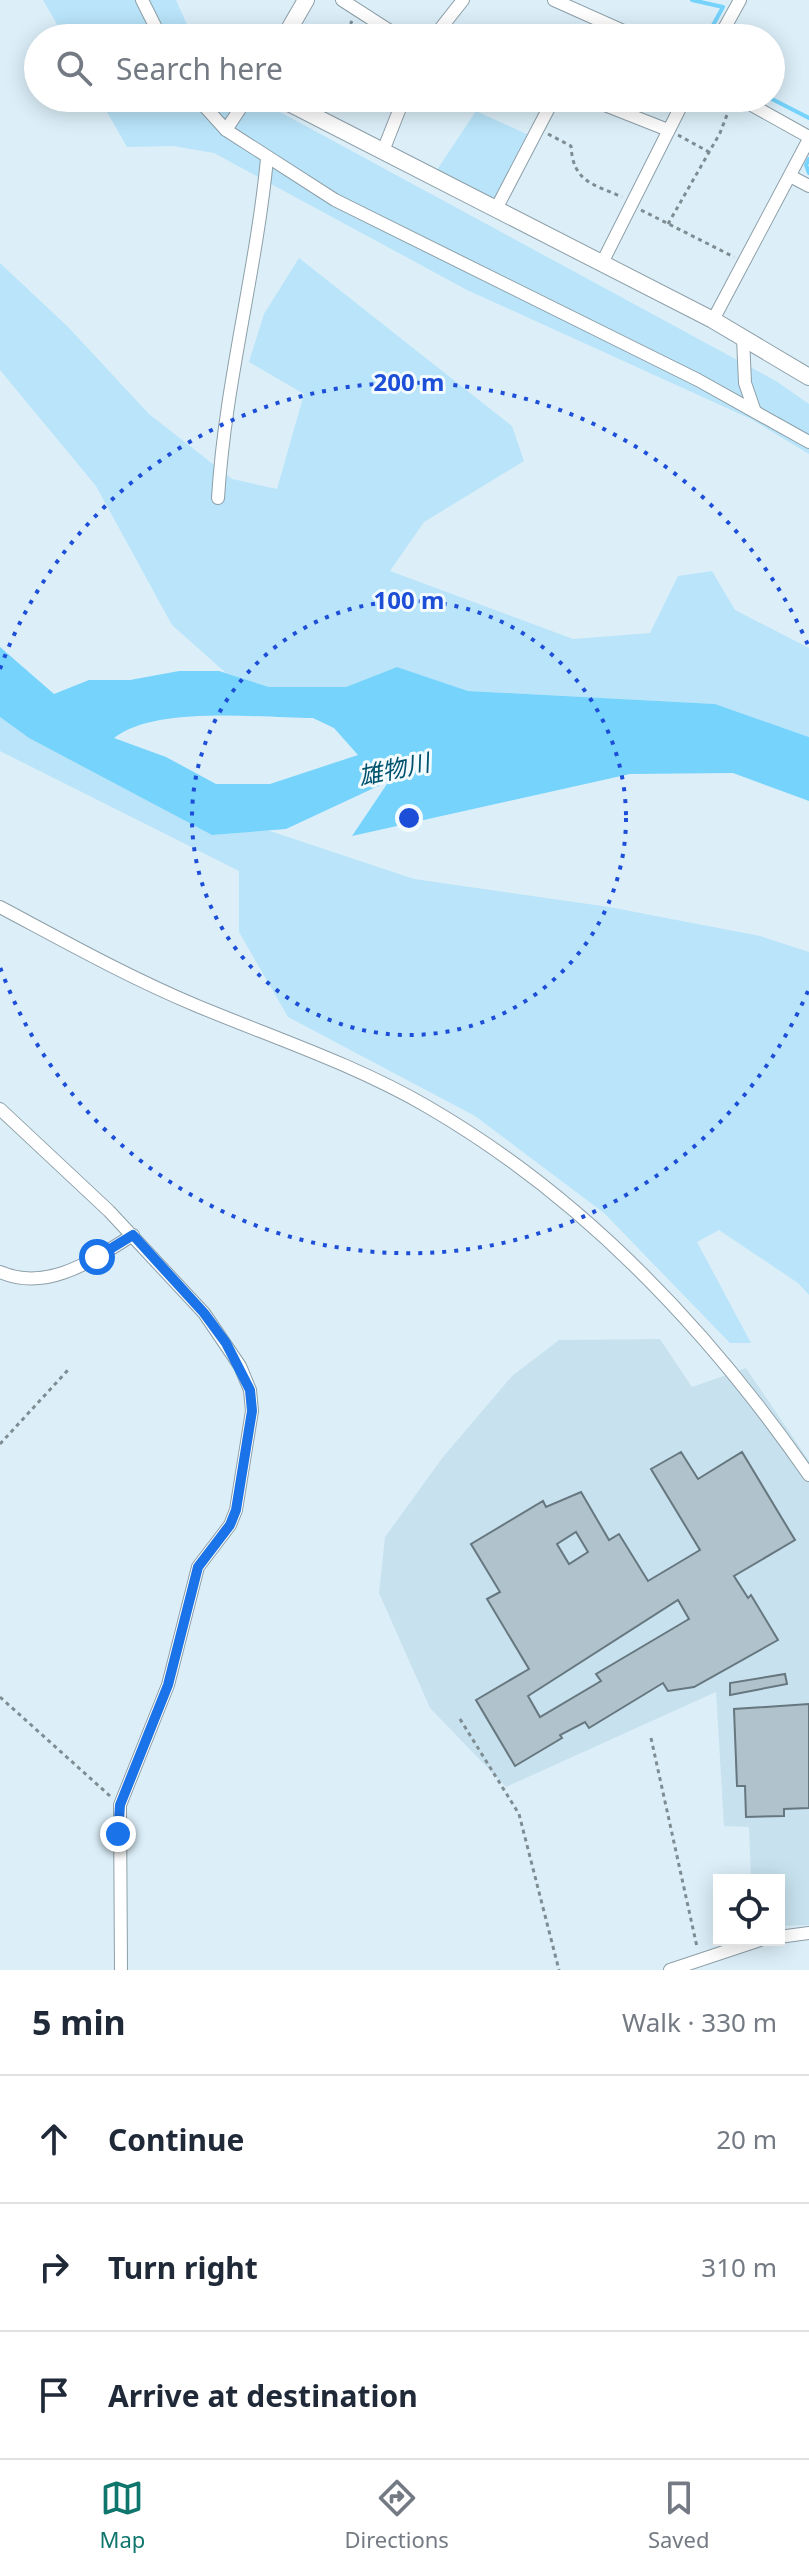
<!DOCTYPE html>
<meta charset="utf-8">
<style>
:root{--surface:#fff;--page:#f2f2f3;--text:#1f2937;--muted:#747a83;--line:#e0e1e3;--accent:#0f766e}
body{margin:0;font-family:"Noto Sans","Noto Sans JP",sans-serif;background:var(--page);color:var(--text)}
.controls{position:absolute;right:24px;bottom:24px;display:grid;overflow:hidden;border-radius:0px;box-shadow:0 4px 20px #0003}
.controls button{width:72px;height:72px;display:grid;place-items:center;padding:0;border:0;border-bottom:2px solid var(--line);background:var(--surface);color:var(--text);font:40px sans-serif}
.stop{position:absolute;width:24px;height:24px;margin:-18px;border:6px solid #1a73e8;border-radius:50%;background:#fff}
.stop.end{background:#1a73e8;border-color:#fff;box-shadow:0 2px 8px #0008}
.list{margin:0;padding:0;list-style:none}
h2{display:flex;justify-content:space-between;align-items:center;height:104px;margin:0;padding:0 32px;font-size:34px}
h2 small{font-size:26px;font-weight:400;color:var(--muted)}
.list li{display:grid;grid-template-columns:52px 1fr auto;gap:24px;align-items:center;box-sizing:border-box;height:128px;padding:0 32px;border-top:2px solid var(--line)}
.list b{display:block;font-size:30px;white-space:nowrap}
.list em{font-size:26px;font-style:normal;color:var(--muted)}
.icon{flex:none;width:44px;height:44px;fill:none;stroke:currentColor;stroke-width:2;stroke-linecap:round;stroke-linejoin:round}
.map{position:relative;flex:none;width:809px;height:1970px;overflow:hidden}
.search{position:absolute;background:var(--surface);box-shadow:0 4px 20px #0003;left:24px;right:24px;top:24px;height:88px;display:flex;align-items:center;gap:20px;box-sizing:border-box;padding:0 28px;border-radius:44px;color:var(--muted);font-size:30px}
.sheet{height:488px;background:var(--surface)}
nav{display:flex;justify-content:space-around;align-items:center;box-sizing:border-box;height:112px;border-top:2px solid var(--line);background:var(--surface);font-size:22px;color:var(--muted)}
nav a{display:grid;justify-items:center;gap:4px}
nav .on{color:var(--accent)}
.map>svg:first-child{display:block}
</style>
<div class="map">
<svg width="809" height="1970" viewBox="0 0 809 1970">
<rect width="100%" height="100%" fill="#dceff9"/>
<path fill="#c7e2ee" d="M 660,1339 L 692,1387 L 746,1368 L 809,1461 L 809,1925 L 779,1926 L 779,1880 L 751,1880 L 749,1827 L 724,1826 L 716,1692 L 506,1787 L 430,1708 L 379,1593 L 385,1537 L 443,1457 L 512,1376 L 559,1340 Z"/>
<g fill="#b9e4f9">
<path d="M 43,0 L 176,0 L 193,38 L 65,38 Z"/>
<path d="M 99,98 L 254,98 L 776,381 L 809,404 L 809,454 L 751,419 L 467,290 L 214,153 L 173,146 L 127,147 Z"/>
<path d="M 476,111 L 533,137 L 496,209 L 433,176 Z"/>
<path d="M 299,258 L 512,426 L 524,461 L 424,522 L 390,571 L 573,639 L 650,633 L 678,576 L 712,571 L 735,610 L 809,648 L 809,737 L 715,704 L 468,691 L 397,667 L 346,687 L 269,687 L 226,673 L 172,625 L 96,486 L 0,370 L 0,263 L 68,327 L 149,414 L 232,479 L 277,489 L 304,394 L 249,362 L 264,314 Z"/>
<path d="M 0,717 L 29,738 L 212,835 L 267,830 L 414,879 L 609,907 L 760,936 L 809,952 L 809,1295 L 798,1283 L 719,1230 L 697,1242 L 751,1343 L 730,1343 L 604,1213 L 475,1116 L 288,1017 L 239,932 L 239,871 L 0,751 Z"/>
</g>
<path fill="#75d3fc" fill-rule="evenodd" d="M 0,647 L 54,694 L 89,680 L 130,680 L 179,671 L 219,671 L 269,687 L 346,687 L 397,667 L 468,691 L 715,704 L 809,737 L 809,801 L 733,773 L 630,774 L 352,836 L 389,781 L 286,829 L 212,835 L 29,738 L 0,717 ZM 313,718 L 334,728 L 358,755 L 270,784 L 216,784 L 166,757 L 114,738 C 156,705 260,718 313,718 Z"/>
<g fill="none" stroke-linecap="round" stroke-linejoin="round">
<g stroke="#75d3fc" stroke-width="4">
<path d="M 692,0 L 723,7 L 706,38"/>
<path d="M 770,98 L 809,118"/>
<path d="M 809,159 L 806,165 L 809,173"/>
</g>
</g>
<g fill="#b0c3cc" stroke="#66777f" stroke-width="2" fill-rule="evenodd">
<path d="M 681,1452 L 698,1479 L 742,1452 L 795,1540 L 734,1576 L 748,1598 L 751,1595 L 778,1640 L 694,1687 L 668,1691 L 663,1683 L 589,1728 L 585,1722 L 560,1735 L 562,1738 L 515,1766 L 476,1700 L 529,1669 L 487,1599 L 500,1592 L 471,1544 L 543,1501 L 546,1507 L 581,1492 L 609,1540 L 619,1534 L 648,1581 L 700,1550 L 651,1469 ZM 576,1532 L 588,1552 L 569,1564 L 557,1544 ZM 678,1600 L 689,1619 L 596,1674 L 601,1681 L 540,1717 L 528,1696 Z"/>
<path d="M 785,1674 L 787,1684 L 730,1695 L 730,1683 Z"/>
<path d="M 809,1704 L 809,1808 L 784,1809 L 784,1816 L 746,1817 L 745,1786 L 737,1786 L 734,1709 Z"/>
</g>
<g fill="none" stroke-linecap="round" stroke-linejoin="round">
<g stroke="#8d9fa8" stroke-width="14">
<g id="street">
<path d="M 142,0 L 161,38"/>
<path d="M 342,0 L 401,38"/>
<path d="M 554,0 L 639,38"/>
<path d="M 433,38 L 463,0"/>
<path d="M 719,38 L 740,0"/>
<path d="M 197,98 L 226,130 L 335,200 L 698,380 L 809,442"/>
<path d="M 587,98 L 668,130"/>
<path d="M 739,98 L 809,137"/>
<path d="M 226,130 L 247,98"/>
<path d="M 383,151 L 404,98"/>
<path d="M 790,176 L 809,186"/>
<path d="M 496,209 L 554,98"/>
<path d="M 602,263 L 685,98"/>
<path d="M 713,320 L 809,139"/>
<path d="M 743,338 L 745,383 L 754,409"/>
<path d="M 218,498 C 225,383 256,273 267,159"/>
<path d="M 0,907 C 64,941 128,977 195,1005 C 274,1038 354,1064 428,1107 C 583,1197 707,1328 809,1475"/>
<path d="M 0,1109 L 109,1211 L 204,1313 L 240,1366 L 250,1390 L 252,1411 L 236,1510 L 230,1525 L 198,1567 L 168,1685 L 120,1805 L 121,1970"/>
<path d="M 0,1272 C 48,1293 94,1259 133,1235"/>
<path d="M 779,1937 L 809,1933"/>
<path d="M 670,1970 L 760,1940"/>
</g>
</g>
<g stroke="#8d9fa8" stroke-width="18">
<g id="secondary">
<path d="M 284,38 L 306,0"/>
<path d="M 279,98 L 713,320 L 809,377"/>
</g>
</g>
<g stroke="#7f8d93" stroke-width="3" stroke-dasharray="4 4" stroke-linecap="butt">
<path d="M 343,38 L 352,21"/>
<path d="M 494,38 L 502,29 L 522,38"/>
<path d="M 548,134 L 571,146 C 573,182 593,184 622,197"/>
<path d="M 678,135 L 709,152"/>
<path d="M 641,210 L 734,257"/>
<path d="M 668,224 L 720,133 L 730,107"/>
<path d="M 0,1444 L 68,1370"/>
<path d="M 0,1697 L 110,1796"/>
<path d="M 460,1719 L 519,1814 L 559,1970"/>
<path d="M 651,1738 L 697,1947"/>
</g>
<use href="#street" stroke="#fff" stroke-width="12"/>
<use href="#secondary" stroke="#fff" stroke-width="16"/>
</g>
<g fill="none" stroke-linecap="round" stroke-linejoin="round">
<path stroke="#1a73e8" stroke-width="10" d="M 97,1257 L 133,1235 L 204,1313 L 226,1343 L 250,1390 L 252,1411 L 236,1510 L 230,1525 L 198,1567 L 168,1685 L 120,1805 L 118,1834"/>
</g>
<g fill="none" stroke="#1d4ed8" stroke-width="4" stroke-dasharray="4 8">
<circle cx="409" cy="818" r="217"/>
<path d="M808 991A435 435 0 0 1 0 967M0 669A435 435 0 0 1 808 645"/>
</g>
<g text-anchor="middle" stroke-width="6" stroke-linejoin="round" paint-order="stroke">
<g font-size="24" font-style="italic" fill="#00526e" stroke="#f3fbfe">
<text transform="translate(394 770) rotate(-12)" y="8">雄物川</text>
</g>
</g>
<circle cx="409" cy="818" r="12" fill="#1d4ed8" stroke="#f3fbfe" stroke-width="4"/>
<g font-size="24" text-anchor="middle" font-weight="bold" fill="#1d4ed8" stroke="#f3fbfe" stroke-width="6" stroke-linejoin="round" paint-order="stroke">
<text x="409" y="391">200 m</text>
<text x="409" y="609">100 m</text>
</g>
</svg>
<div class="controls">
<button><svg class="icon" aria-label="locate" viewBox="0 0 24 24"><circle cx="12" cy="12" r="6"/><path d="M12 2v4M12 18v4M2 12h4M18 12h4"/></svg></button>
</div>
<div class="stop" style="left:97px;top:1257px"></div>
<div class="stop end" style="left:118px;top:1834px"></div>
<div class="search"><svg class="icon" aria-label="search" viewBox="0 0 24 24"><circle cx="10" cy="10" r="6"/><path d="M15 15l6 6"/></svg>Search here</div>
</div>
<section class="sheet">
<h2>5 min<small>Walk · 330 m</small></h2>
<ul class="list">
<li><svg class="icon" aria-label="ahead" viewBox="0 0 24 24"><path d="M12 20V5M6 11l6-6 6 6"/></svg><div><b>Continue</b></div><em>20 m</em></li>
<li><svg class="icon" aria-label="right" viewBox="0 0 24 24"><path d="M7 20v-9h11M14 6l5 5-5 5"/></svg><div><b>Turn right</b></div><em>310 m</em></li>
<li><svg class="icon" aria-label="arrive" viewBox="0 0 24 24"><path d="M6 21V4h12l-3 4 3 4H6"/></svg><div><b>Arrive at destination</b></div></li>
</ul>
</section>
<nav>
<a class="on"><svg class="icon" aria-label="map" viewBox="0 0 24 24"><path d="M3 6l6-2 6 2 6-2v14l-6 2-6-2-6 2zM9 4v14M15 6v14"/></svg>Map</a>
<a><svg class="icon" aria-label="directions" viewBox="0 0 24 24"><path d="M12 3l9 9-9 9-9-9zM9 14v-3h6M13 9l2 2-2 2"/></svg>Directions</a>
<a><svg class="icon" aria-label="saved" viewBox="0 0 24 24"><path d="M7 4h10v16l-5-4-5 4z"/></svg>Saved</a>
</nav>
